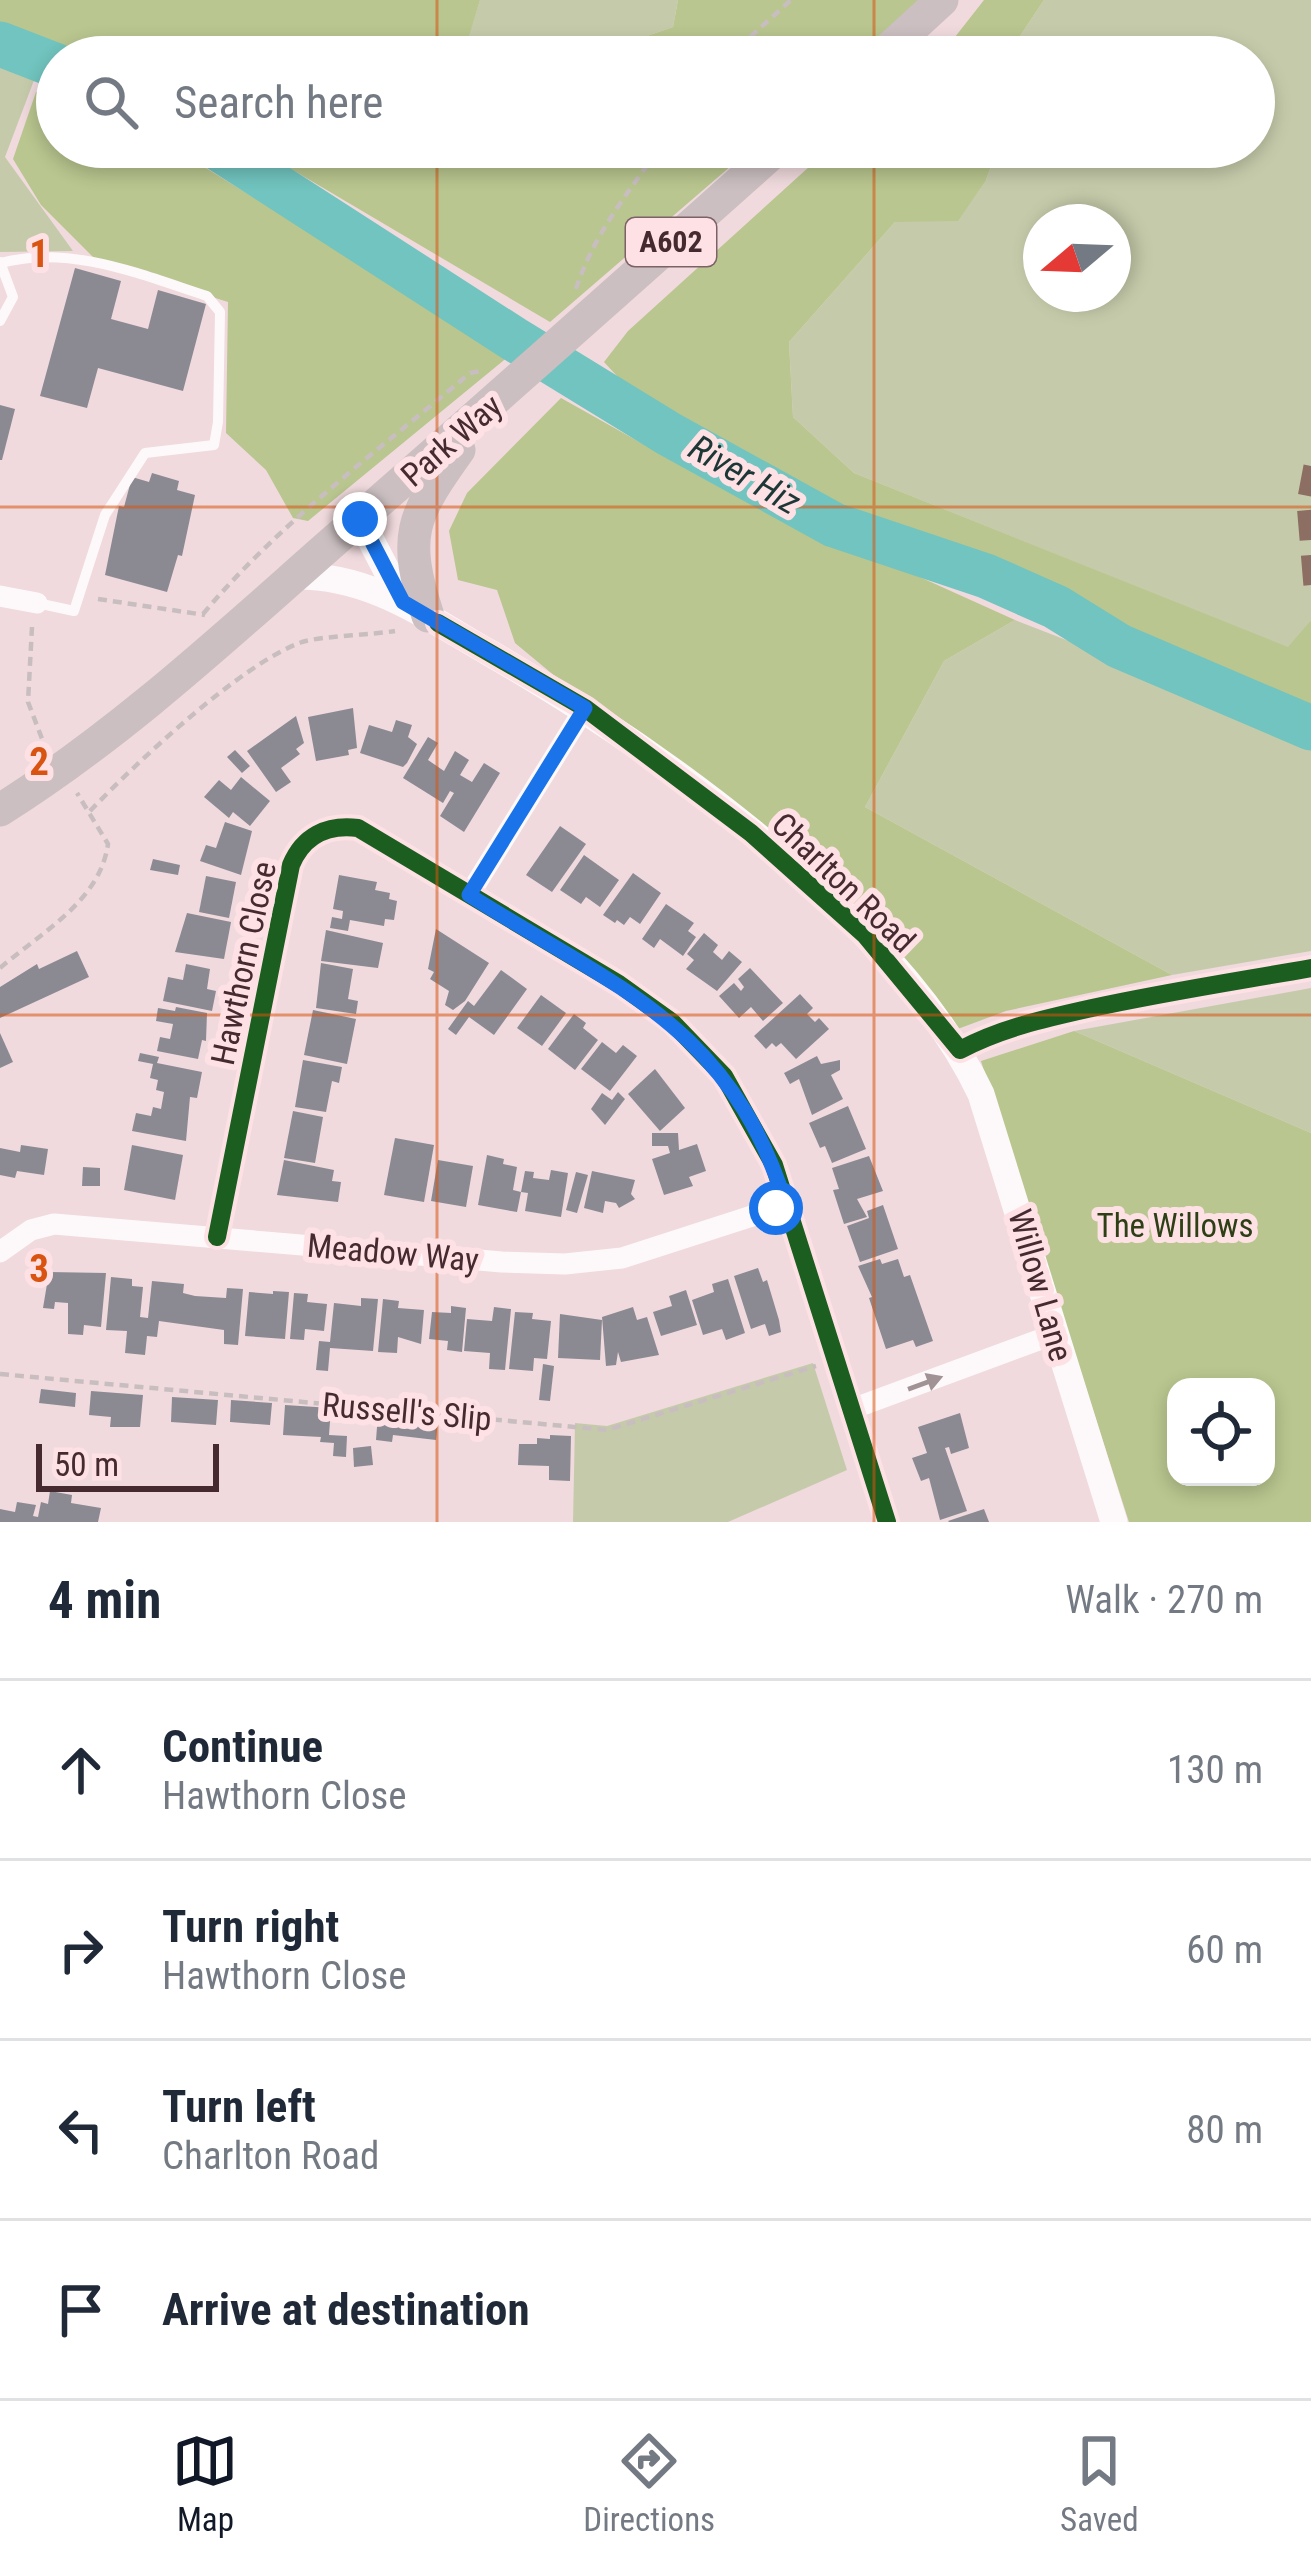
<!DOCTYPE html>
<meta charset="utf-8">
<style>
:root{--surface:#fff;--page:#f2f2f3;--text:#1f2937;--muted:#747a83;--line:#e0e1e3;--accent:#111827}
body{margin:0;font-family:"Roboto Condensed",sans-serif;background:var(--page);color:var(--text)}
.controls{position:absolute;right:36px;bottom:36px;display:grid;overflow:hidden;border-radius:24px;box-shadow:0 6px 18px #0003}
.controls button{width:108px;height:108px;display:grid;place-items:center;padding:0;border:0;border-bottom:3px solid var(--line);background:var(--surface);color:var(--text);font:60px sans-serif}
.compass{position:absolute;left:1023px;top:204px;width:108px;height:108px;border-radius:50%;background:var(--surface);box-shadow:0 6px 18px #0003;rotate:251deg}
.scale{position:absolute;left:36px;bottom:30px;width:183px;box-sizing:border-box;padding-left:12px;border:6px solid #452b30;border-top:0;font-size:33px;line-height:42px;white-space:nowrap;color:#452b30;-webkit-text-stroke:9px #fee1e5;paint-order:stroke}
.stop{position:absolute;width:36px;height:36px;margin:-27px;border:9px solid #1a73e8;border-radius:50%;background:#fff}
.stop.end{background:#1a73e8;border-color:#fff;box-shadow:0 3px 12px #0008}
.list{margin:0;padding:0;list-style:none}
h2{display:flex;justify-content:space-between;align-items:center;height:156px;margin:0;padding:0 48px;font-size:51px}
h2 small{font-size:39px;font-weight:400;color:var(--muted)}
.list li{display:grid;grid-template-columns:78px 1fr auto;gap:36px;align-items:center;box-sizing:border-box;height:180px;padding:0 48px;border-top:3px solid var(--line)}
.list b{display:block;font-size:45px;white-space:nowrap}
.list p{margin:0;font-size:39px;white-space:nowrap;color:var(--muted)}
.list em{font-size:39px;font-style:normal;color:var(--muted)}
.icon{flex:none;width:66px;height:66px;fill:none;stroke:currentColor;stroke-width:2;stroke-linecap:round;stroke-linejoin:round}
.map{position:relative;flex:none;width:1311px;height:1522px;overflow:hidden}
.search{position:absolute;background:var(--surface);box-shadow:0 6px 18px #0003;left:36px;right:36px;top:36px;height:132px;display:flex;align-items:center;gap:30px;box-sizing:border-box;padding:0 42px;border-radius:66px;color:var(--muted);font-size:45px}
.sheet{height:876px;background:var(--surface)}
nav{display:flex;justify-content:space-around;align-items:center;box-sizing:border-box;height:168px;border-top:3px solid var(--line);background:var(--surface);font-size:33px;color:var(--muted)}
nav a{display:grid;justify-items:center;gap:6px}
nav .on{color:var(--accent)}
.map>svg:first-child{display:block}
</style>
<div class="map">
<svg width="1311" height="1522" viewBox="0 0 1311 1522">
<rect width="100%" height="100%" fill="#f0dadd"/>
<g fill="#c5cbaa" fill-rule="evenodd">
<path d="M 480,0 L 678,0 L 673,27 L 586,57 L 465,46 Z"/>
<path d="M 1044,0 L 1311,0 L 1311,620 L 1289,648 L 854,473 L 793,417 L 789,342 L 895,222 L 986,180 L 998,147 L 1254,147 L 1254,57 L 1006,57 ZM 1041,222 L 1113,222 L 1113,294 L 1041,294 Z"/>
<path d="M 0,66 L 36,75 L 5,157 L 73,251 L 0,252 Z"/>
<path d="M 1015,620 L 1311,735 L 1311,951 L 1172,975 L 865,807 L 944,661 Z"/>
<path d="M 1311,988 L 1311,1133 L 1074,1031 Z"/>
<path d="M 813,1363 L 847,1470 L 728,1522 L 573,1522 L 575,1423 L 607,1426 Z"/>
</g>
<g fill="#b9c68f" fill-rule="evenodd">
<path d="M 0,0 L 480,0 L 466,46 L 554,57 L 71,57 L 0,38 Z"/>
<path d="M 678,0 L 920,0 L 858,57 L 586,57 L 673,27 Z"/>
<path d="M 984,0 L 1044,0 L 1006,57 L 933,57 L 955,37 Z"/>
<path d="M 36,92 L 57,98 L 57,147 L 172,147 L 509,356 L 308,521 L 293,518 L 266,470 L 226,433 L 228,302 L 96,260 L 41,205 L 13,159 Z"/>
<path d="M 254,147 L 753,147 L 550,322 Z"/>
<path d="M 831,147 L 998,147 L 986,180 L 958,221 L 895,222 L 789,342 L 793,417 L 854,473 L 1288,647 L 1311,620 L 1311,728 L 1183,660 L 1034,608 L 989,580 L 835,513 L 629,389 L 604,362 L 628,331 Z"/>
<path d="M 561,398 L 716,485 L 1015,620 L 944,661 L 865,807 L 1172,975 L 1006,1011 L 955,1030 L 875,926 L 759,822 L 591,706 L 515,643 L 497,590 L 458,580 L 449,531 L 467,493 Z"/>
<path d="M 1074,1031 L 1311,1133 L 1311,1522 L 1129,1522 L 981,1061 ZM 1176,1387 L 1266,1387 L 1266,1477 L 1176,1477 Z"/>
</g>
<g fill="none" stroke-linecap="round" stroke-linejoin="round">
<g stroke="#71c4bf" stroke-width="45">
<path d="M 0,44 L 57,66"/>
<path d="M 216,147 L 514,339 L 669,434 L 834,525 L 986,576 L 1056,607 L 1119,646 L 1311,728"/>
</g>
</g>
<g fill="#8b8a93">
<path d="M 75,268 L 121,281 L 111,319 L 148,329 L 158,290 L 206,304 L 183,391 L 98,368 L 87,408 L 40,396 Z"/>
<path d="M 0,405 L 15,409 L 2,460 L 0,460 Z"/>
<path d="M 152,473 L 179,481 L 177,490 L 195,495 L 182,556 L 178,555 L 167,592 L 105,575 L 119,506 L 124,507 L 132,477 L 149,482 Z"/>
<path d="M 353,708 L 357,748 L 348,750 L 349,755 L 316,761 L 308,717 Z"/>
<path d="M 296,716 L 304,743 L 296,749 L 300,754 L 281,768 L 291,782 L 276,792 L 247,751 Z"/>
<path d="M 396,720 L 412,725 L 408,737 L 417,744 L 407,763 L 403,767 L 360,753 L 369,725 L 392,732 Z"/>
<path d="M 428,737 L 438,743 L 428,760 L 444,771 L 455,751 L 469,760 L 460,775 L 472,782 L 484,763 L 500,773 L 464,832 L 440,816 L 454,793 L 450,791 L 443,803 L 403,778 Z"/>
<path d="M 235,750 L 250,766 L 242,773 L 227,757 Z"/>
<path d="M 241,777 L 270,801 L 250,826 L 233,812 L 229,818 L 204,797 L 219,780 L 231,790 Z"/>
<path d="M 225,822 L 252,831 L 241,875 L 200,861 L 206,845 L 216,848 Z"/>
<path d="M 560,826 L 586,844 L 552,892 L 526,875 Z"/>
<path d="M 584,855 L 619,880 L 600,907 L 586,897 L 581,904 L 560,890 Z"/>
<path d="M 153,859 L 180,865 L 178,875 L 150,870 Z"/>
<path d="M 633,873 L 661,893 L 640,924 L 630,917 L 624,925 L 617,920 L 615,923 L 603,915 Z"/>
<path d="M 339,875 L 377,882 L 375,890 L 390,893 L 389,899 L 397,901 L 394,920 L 385,919 L 384,926 L 350,920 L 348,931 L 330,928 L 332,917 L 342,919 L 343,911 L 333,909 Z"/>
<path d="M 206,876 L 236,882 L 229,918 L 199,912 Z"/>
<path d="M 666,904 L 694,923 L 688,931 L 696,937 L 683,956 L 660,939 L 654,948 L 642,939 Z"/>
<path d="M 187,913 L 231,922 L 224,959 L 175,952 Z"/>
<path d="M 436,929 L 489,963 L 465,1001 L 453,1010 L 445,1005 L 449,991 L 430,979 L 434,972 L 428,969 Z"/>
<path d="M 326,930 L 383,943 L 378,968 L 321,961 Z"/>
<path d="M 704,933 L 718,945 L 713,952 L 722,960 L 729,951 L 742,962 L 717,991 L 686,969 L 694,960 L 687,954 Z"/>
<path d="M 77,951 L 89,977 L 0,1018 L 0,987 L 37,964 L 39,969 Z"/>
<path d="M 321,963 L 353,969 L 348,999 L 358,1001 L 356,1014 L 316,1008 Z"/>
<path d="M 186,964 L 210,969 L 207,989 L 216,991 L 212,1011 L 163,1001 L 168,977 L 183,980 Z"/>
<path d="M 750,968 L 783,1003 L 763,1021 L 751,1007 L 739,1018 L 719,996 L 734,983 L 741,991 L 744,987 L 738,979 Z"/>
<path d="M 501,970 L 527,989 L 494,1035 L 469,1017 L 456,1035 L 448,1029 L 468,1001 L 474,1006 Z"/>
<path d="M 800,994 L 813,1008 L 807,1014 L 815,1022 L 819,1018 L 829,1029 L 796,1059 L 781,1043 L 776,1047 L 772,1043 L 766,1049 L 754,1036 Z"/>
<path d="M 541,995 L 566,1013 L 542,1046 L 517,1028 Z"/>
<path d="M 176,1007 L 207,1013 L 206,1041 L 202,1040 L 198,1059 L 157,1051 L 160,1037 L 170,1039 L 173,1024 L 156,1021 L 158,1008 L 175,1011 Z"/>
<path d="M 313,1010 L 356,1019 L 347,1064 L 304,1055 Z"/>
<path d="M 574,1014 L 586,1023 L 583,1028 L 598,1040 L 575,1070 L 548,1049 Z"/>
<path d="M 0,1033 L 13,1062 L 0,1068 Z"/>
<path d="M 602,1042 L 616,1053 L 623,1045 L 637,1056 L 610,1091 L 581,1069 Z"/>
<path d="M 140,1053 L 159,1057 L 157,1063 L 202,1072 L 197,1098 L 190,1097 L 186,1141 L 132,1131 L 136,1113 L 151,1116 L 153,1107 L 161,1109 L 164,1092 L 156,1090 L 158,1080 L 150,1078 L 153,1064 L 138,1061 Z"/>
<path d="M 817,1056 L 821,1064 L 840,1060 L 840,1070 L 831,1075 L 843,1099 L 812,1115 L 799,1079 L 790,1084 L 784,1073 Z"/>
<path d="M 303,1060 L 342,1067 L 339,1083 L 332,1081 L 326,1112 L 295,1107 Z"/>
<path d="M 655,1069 L 685,1108 L 660,1131 L 628,1094 Z"/>
<path d="M 618,1092 L 625,1099 L 605,1125 L 591,1109 L 602,1093 L 612,1100 Z"/>
<path d="M 848,1106 L 866,1149 L 832,1163 L 825,1146 L 820,1148 L 809,1123 Z"/>
<path d="M 293,1111 L 323,1117 L 315,1163 L 284,1158 Z"/>
<path d="M 652,1133 L 678,1133 L 679,1150 L 697,1144 L 706,1171 L 689,1177 L 693,1186 L 664,1195 L 652,1159 L 670,1153 L 668,1146 L 652,1146 Z"/>
<path d="M 395,1138 L 434,1145 L 424,1202 L 384,1195 Z"/>
<path d="M 21,1145 L 48,1149 L 44,1175 L 17,1171 L 15,1178 L 0,1175 L 0,1148 L 20,1152 Z"/>
<path d="M 132,1145 L 183,1155 L 175,1200 L 124,1190 Z"/>
<path d="M 487,1155 L 504,1159 L 503,1164 L 517,1167 L 513,1190 L 521,1192 L 517,1212 L 478,1205 Z"/>
<path d="M 869,1156 L 883,1191 L 857,1199 L 867,1217 L 844,1224 L 833,1190 L 839,1189 L 832,1168 Z"/>
<path d="M 284,1160 L 334,1170 L 332,1181 L 341,1182 L 338,1202 L 277,1195 Z"/>
<path d="M 438,1160 L 473,1166 L 466,1207 L 431,1201 Z"/>
<path d="M 83,1167 L 100,1168 L 100,1186 L 82,1186 Z"/>
<path d="M 551,1170 L 568,1173 L 561,1217 L 525,1211 L 528,1193 L 521,1192 L 525,1171 L 534,1172 L 533,1178 L 549,1180 Z"/>
<path d="M 592,1171 L 635,1180 L 631,1194 L 635,1199 L 619,1208 L 616,1203 L 605,1201 L 603,1213 L 584,1208 Z"/>
<path d="M 576,1172 L 588,1175 L 577,1213 L 566,1210 Z"/>
<path d="M 883,1205 L 898,1249 L 860,1262 L 847,1226 L 869,1218 L 867,1211 Z"/>
<path d="M 880,1259 L 882,1264 L 898,1259 L 904,1277 L 910,1275 L 933,1341 L 916,1347 L 913,1340 L 886,1349 L 869,1298 L 872,1297 L 858,1266 Z"/>
<path d="M 758,1268 L 763,1282 L 767,1280 L 779,1320 L 781,1332 L 769,1336 L 765,1324 L 751,1329 L 734,1276 Z"/>
<path d="M 49,1272 L 106,1273 L 101,1327 L 84,1325 L 83,1335 L 68,1334 L 68,1303 L 55,1302 L 54,1309 L 43,1308 Z"/>
<path d="M 111,1277 L 132,1279 L 132,1286 L 143,1287 L 140,1317 L 148,1318 L 152,1281 L 184,1284 L 183,1293 L 195,1296 L 226,1298 L 227,1288 L 243,1289 L 238,1345 L 224,1344 L 224,1330 L 159,1321 L 157,1337 L 147,1336 L 145,1355 L 125,1353 L 127,1331 L 106,1330 Z"/>
<path d="M 728,1279 L 745,1333 L 726,1340 L 722,1329 L 703,1335 L 692,1300 L 714,1292 L 712,1284 Z"/>
<path d="M 686,1290 L 697,1325 L 661,1336 L 653,1312 L 672,1306 L 669,1296 Z"/>
<path d="M 273,1291 L 289,1292 L 285,1339 L 245,1336 L 249,1292 L 273,1294 Z"/>
<path d="M 294,1293 L 308,1294 L 307,1302 L 327,1304 L 324,1331 L 305,1329 L 304,1340 L 290,1339 Z"/>
<path d="M 361,1298 L 378,1299 L 373,1351 L 330,1348 L 328,1371 L 316,1370 L 319,1341 L 330,1342 L 334,1303 L 361,1306 Z"/>
<path d="M 383,1299 L 399,1301 L 398,1308 L 424,1310 L 421,1344 L 398,1337 L 397,1353 L 378,1352 Z"/>
<path d="M 451,1306 L 466,1308 L 462,1352 L 447,1350 L 448,1341 L 429,1339 L 432,1312 L 451,1313 Z"/>
<path d="M 494,1307 L 511,1309 L 505,1370 L 489,1369 L 490,1353 L 464,1351 L 467,1319 L 492,1321 Z"/>
<path d="M 633,1307 L 637,1320 L 647,1317 L 659,1355 L 621,1362 L 618,1352 L 616,1365 L 606,1366 L 602,1317 Z"/>
<path d="M 515,1312 L 533,1313 L 532,1319 L 551,1321 L 547,1359 L 534,1358 L 533,1371 L 509,1369 Z"/>
<path d="M 560,1314 L 602,1320 L 600,1360 L 558,1358 Z"/>
<path d="M 543,1364 L 554,1366 L 550,1401 L 539,1400 Z"/>
<path d="M 41,1389 L 76,1393 L 75,1407 L 39,1403 Z"/>
<path d="M 91,1391 L 143,1395 L 140,1427 L 110,1427 L 111,1417 L 89,1415 Z"/>
<path d="M 172,1397 L 218,1400 L 216,1425 L 171,1422 Z"/>
<path d="M 231,1400 L 272,1403 L 270,1425 L 230,1422 Z"/>
<path d="M 285,1405 L 331,1408 L 329,1435 L 347,1436 L 346,1457 L 333,1456 L 334,1443 L 320,1442 L 321,1437 L 283,1435 Z"/>
<path d="M 960,1413 L 969,1448 L 951,1454 L 949,1447 L 945,1448 L 967,1511 L 940,1520 L 929,1478 L 921,1481 L 912,1458 L 927,1453 L 918,1427 Z"/>
<path d="M 378,1414 L 438,1421 L 436,1440 L 393,1435 L 392,1442 L 376,1440 Z"/>
<path d="M 550,1435 L 571,1436 L 570,1481 L 549,1480 L 549,1466 L 518,1465 L 519,1444 L 537,1444 L 537,1438 L 550,1439 Z"/>
<path d="M 371,1446 L 373,1465 L 354,1467 L 353,1448 Z"/>
<path d="M 50,1491 L 72,1495 L 71,1503 L 101,1508 L 98,1522 L 0,1522 L 0,1509 L 15,1512 L 17,1502 L 36,1505 L 33,1516 L 38,1517 L 41,1502 L 48,1504 Z"/>
<path d="M 984,1509 L 989,1522 L 949,1522 L 948,1521 Z"/>
</g>
<g fill="none" stroke-linecap="round" stroke-linejoin="round">
<g stroke="#c8bec0" stroke-width="4.5" stroke-dasharray="9 6" stroke-linecap="butt">
<path d="M 728,57 L 791,0"/>
<path d="M 576,289 C 592,238 629,190 661,147"/>
<path d="M 98,599 L 205,615"/>
<path d="M 203,614 C 279,523 379,450 470,373 L 482,371"/>
<path d="M 32,627 L 28,702 L 44,744"/>
<path d="M 90,811 C 135,764 242,663 302,642 C 321,636 370,635 395,631"/>
<path d="M 0,968 C 42,932 100,901 108,844 L 77,793"/>
<path d="M 0,1374 L 607,1430 L 816,1366"/>
</g>
<g stroke="#fdf9fa" stroke-width="10">
<path d="M 0,262 L 13,297 L 0,321"/>
<path d="M 1,263 C 70,244 142,275 207,296 L 220,312 L 218,422 L 214,445 L 145,453 L 105,515 L 74,611 L 37,603"/>
</g>
<g stroke="#fdf9fa" stroke-width="21">
<path d="M 0,596 L 37,603"/>
<path d="M 469,895 L 585,708"/>
<path d="M 960,1050 C 1001,1028 1047,1018 1092,1008 C 1165,992 1238,981 1311,968"/>
<path d="M 217,1237 L 291,865 C 303,836 327,824 358,828 L 619,984 L 672,1022 L 724,1076 L 774,1165 L 887,1522"/>
<path d="M 0,1252 L 31,1230 L 54,1224 L 502,1262 L 565,1264 L 622,1258 L 786,1205"/>
<path d="M 852,1409 L 1055,1334"/>
</g>
<g stroke="#fdf9fa" stroke-width="27">
<path d="M 360,519 L 403,602"/>
<path d="M 295,576 C 370,575 425,616 488,652 C 653,747 898,918 981,1094 L 1114,1522"/>
</g>
<g stroke="#cbbfc1" stroke-width="33">
<path d="M 880,57 L 942,0"/>
<path d="M 428,616 C 402,536 411,517 459,450"/>
<path d="M 0,810 C 121,734 227,635 334,541 C 483,411 631,279 779,147"/>
</g>
<path stroke="#8d6e63" stroke-width="15" stroke-dasharray="30 15" stroke-linecap="butt" d="M 1311,466 L 1304,503 L 1311,586"/>
<g stroke="#fee1e5" stroke-width="26">
<g id="cycleway">
<path d="M 438,623 L 585,708 L 751,833 L 865,935 L 960,1050 C 1001,1028 1047,1018 1092,1008 C 1165,992 1238,981 1311,968"/>
<path d="M 217,1237 L 291,865 C 303,836 327,824 358,828 L 619,984 L 672,1022 L 724,1076 L 774,1165 L 887,1522"/>
</g>
</g>
<use href="#cycleway" stroke="#1b5e20" stroke-width="18"/>
</g>
<defs><path id="oneway-solid" d="M-6-.8H1V-3.2L6.5 0L1 3.2V.8H-6Z" transform="scale(3)"/></defs>
<use fill="#a19295" href="#oneway-solid" transform="translate(925 1383) rotate(-20)"/>
<g fill="none" stroke-linecap="round" stroke-linejoin="round">
<path stroke="#1a73e8" stroke-width="15" d="M 360,519 L 403,602 L 585,708 L 469,895 C 615,988 730,1024 786,1205 L 776,1208"/>
</g>
<path fill="none" stroke="#d85410" stroke-width="3" stroke-opacity="0.55" d="M 437,0 L 437,57M 874,0 L 874,57M 437,147 L 437,1522M 874,147 L 874,1522M 0,507 L 1311,507M 0,1015 L 1311,1015"/>
<g text-anchor="middle" stroke-width="12" stroke-linejoin="round" paint-order="stroke">
<rect fill="#fee1e5" stroke="#7c6266" stroke-width="3" x="626" y="218" width="90" height="48" rx="9"/>
<g font-size="30" font-weight="bold" fill="#452b30">
<text x="671" y="252">A602</text>
</g>
<g font-size="33" fill="#452b30" stroke="#fee1e5">
<text transform="translate(451 440) rotate(-41)" y="12">Park Way</text>
<text transform="translate(844 882) rotate(44)" y="12">Charlton Road</text>
<text transform="translate(243 963) rotate(-78)" y="12">Hawthorn Close</text>
<text transform="translate(393 1252) rotate(5)" y="12">Meadow Way</text>
<text transform="translate(1041 1285) rotate(74)" y="12">Willow Lane</text>
<text transform="translate(407 1411) rotate(5)" y="12">Russell's Slip</text>
</g>
<g font-size="33" fill="#2e3f16" stroke="#fee1e5">
<text x="1175" y="1237">The Willows</text>
</g>
<g font-size="36" font-style="italic" fill="#1c3735" stroke="#fee1e5">
<text transform="translate(745 474) rotate(30)" y="13">River Hiz</text>
</g>
</g>
<g font-size="39" text-anchor="middle" font-weight="bold" fill="#d85410" stroke="#fee1e5" stroke-width="12" stroke-linejoin="round" paint-order="stroke">
<text x="39" y="267">1</text>
<text x="39" y="775">2</text>
<text x="39" y="1282">3</text>
</g>
</svg>
<div class="controls">
<button><svg class="icon" aria-label="locate" viewBox="0 0 24 24"><circle cx="12" cy="12" r="6"/><path d="M12 2v4M12 18v4M2 12h4M18 12h4"/></svg></button>
</div>
<svg class="compass" viewBox="-18 -18 36 36"><path d="M0-13l5 13h-10z" fill="#e53935"/><path d="M0 13l5-13h-10z" fill="#747a83"/></svg>
<div class="scale">50 m</div>
<div class="stop" style="left:776px;top:1208px"></div>
<div class="stop end" style="left:360px;top:519px"></div>
<div class="search"><svg class="icon" aria-label="search" viewBox="0 0 24 24"><circle cx="10" cy="10" r="6"/><path d="M15 15l6 6"/></svg>Search here</div>
</div>
<section class="sheet">
<h2>4 min<small>Walk · 270 m</small></h2>
<ul class="list">
<li><svg class="icon" aria-label="ahead" viewBox="0 0 24 24"><path d="M12 20V5M6 11l6-6 6 6"/></svg><div><b>Continue</b><p>Hawthorn Close</p></div><em>130 m</em></li>
<li><svg class="icon" aria-label="right" viewBox="0 0 24 24"><path d="M7 20v-9h11M14 6l5 5-5 5"/></svg><div><b>Turn right</b><p>Hawthorn Close</p></div><em>60 m</em></li>
<li><svg class="icon" aria-label="left" viewBox="0 0 24 24"><path d="M17 20v-9H6M10 6l-5 5 5 5"/></svg><div><b>Turn left</b><p>Charlton Road</p></div><em>80 m</em></li>
<li><svg class="icon" aria-label="arrive" viewBox="0 0 24 24"><path d="M6 21V4h12l-3 4 3 4H6"/></svg><div><b>Arrive at destination</b></div></li>
</ul>
</section>
<nav>
<a class="on"><svg class="icon" aria-label="map" viewBox="0 0 24 24"><path d="M3 6l6-2 6 2 6-2v14l-6 2-6-2-6 2zM9 4v14M15 6v14"/></svg>Map</a>
<a><svg class="icon" aria-label="directions" viewBox="0 0 24 24"><path d="M12 3l9 9-9 9-9-9zM9 14v-3h6M13 9l2 2-2 2"/></svg>Directions</a>
<a><svg class="icon" aria-label="saved" viewBox="0 0 24 24"><path d="M7 4h10v16l-5-4-5 4z"/></svg>Saved</a>
</nav>
